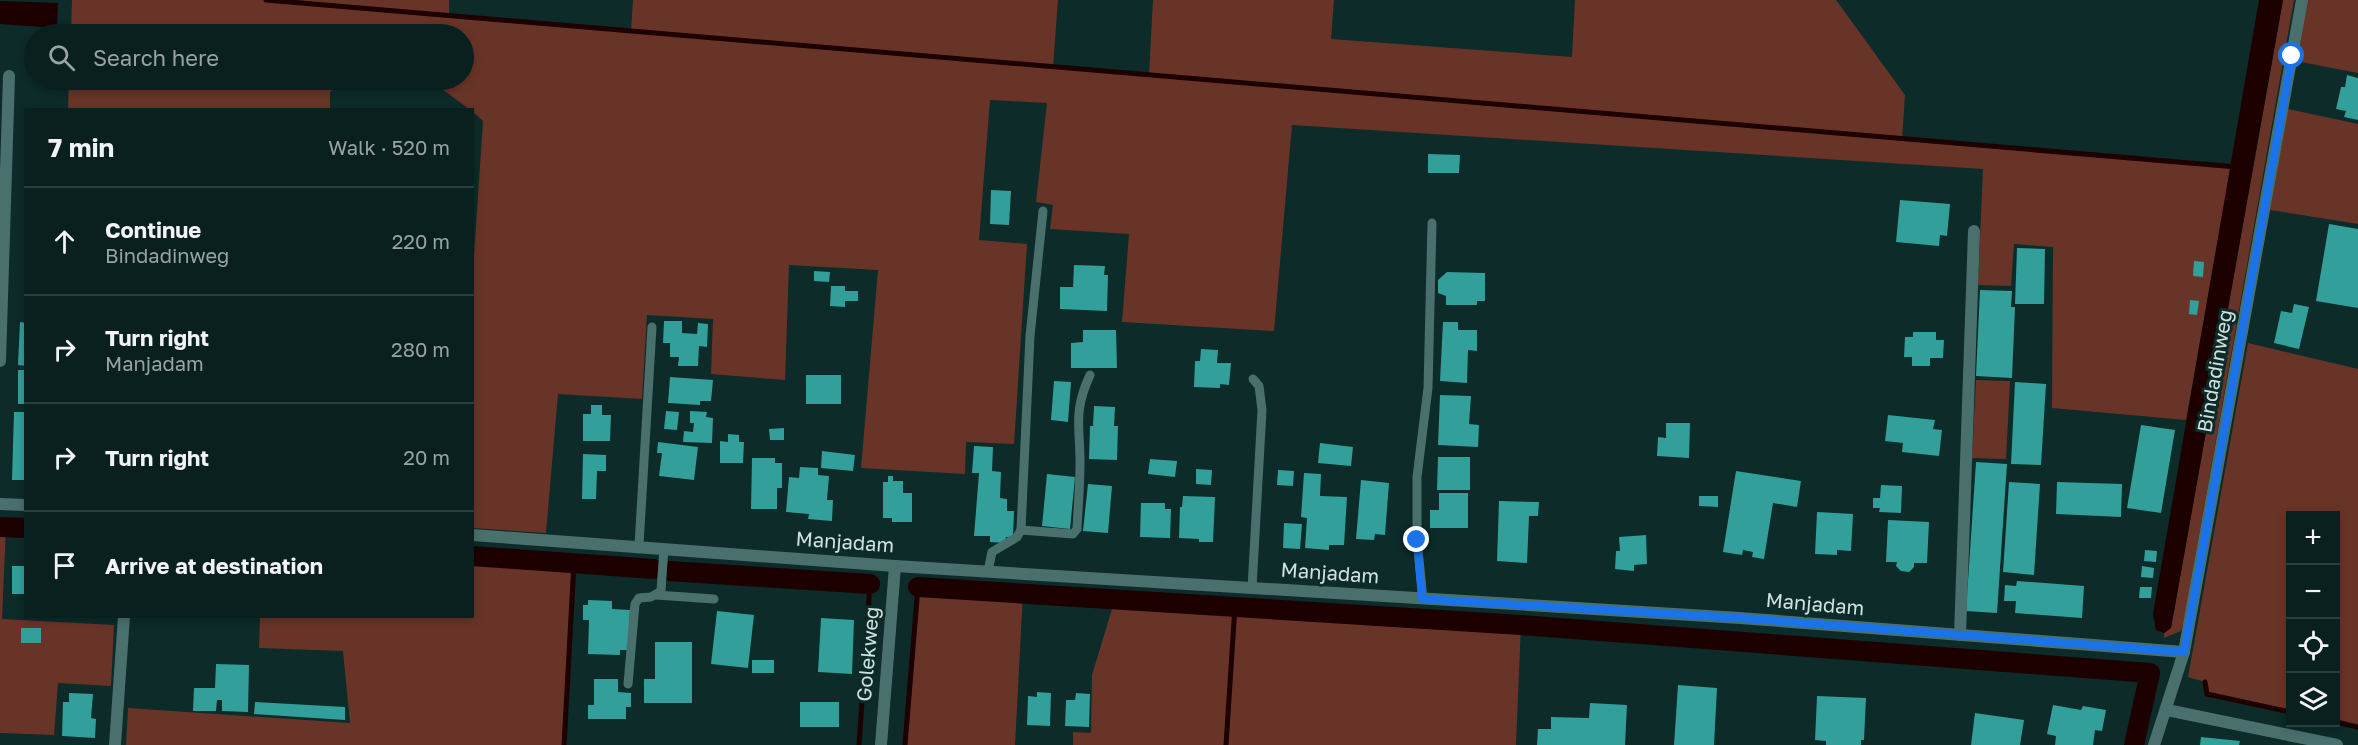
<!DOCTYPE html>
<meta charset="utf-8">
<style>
:root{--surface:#09201f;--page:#122828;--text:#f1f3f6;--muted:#99a3a4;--line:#293e3d}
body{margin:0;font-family:"Golos Text",sans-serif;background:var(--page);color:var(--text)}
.controls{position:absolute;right:18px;bottom:18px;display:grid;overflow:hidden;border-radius:0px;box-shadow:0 3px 9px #0003}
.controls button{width:54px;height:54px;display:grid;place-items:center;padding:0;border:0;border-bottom:2px solid var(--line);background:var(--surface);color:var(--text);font:30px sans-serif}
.stop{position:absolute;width:18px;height:18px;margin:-14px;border:4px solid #1a73e8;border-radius:50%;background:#fff}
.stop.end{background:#1a73e8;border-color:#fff;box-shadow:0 2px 6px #0008}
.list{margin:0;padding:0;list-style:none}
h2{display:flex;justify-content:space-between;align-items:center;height:78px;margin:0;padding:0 24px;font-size:26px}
h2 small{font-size:20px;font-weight:400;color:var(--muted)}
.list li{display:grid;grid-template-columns:39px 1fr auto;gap:18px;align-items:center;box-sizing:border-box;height:108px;padding:0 24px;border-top:2px solid var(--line)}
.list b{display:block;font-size:22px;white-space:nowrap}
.list p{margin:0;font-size:20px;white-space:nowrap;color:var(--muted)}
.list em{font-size:20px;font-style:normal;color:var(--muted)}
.icon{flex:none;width:33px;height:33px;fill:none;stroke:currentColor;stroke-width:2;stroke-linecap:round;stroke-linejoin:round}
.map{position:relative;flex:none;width:2358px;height:745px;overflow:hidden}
.search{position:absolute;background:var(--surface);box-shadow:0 3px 9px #0003;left:24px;top:24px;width:450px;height:66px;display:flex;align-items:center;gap:15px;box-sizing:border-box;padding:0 21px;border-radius:33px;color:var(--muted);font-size:22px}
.panel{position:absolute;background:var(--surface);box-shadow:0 3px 9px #0003;left:24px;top:108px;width:450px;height:510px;border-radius:0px}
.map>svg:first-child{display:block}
</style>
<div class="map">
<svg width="2358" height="745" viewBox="0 0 2358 745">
<rect width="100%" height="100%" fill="#0c2b29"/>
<g fill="#693428">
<path d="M 72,0 L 449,0 L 449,15 L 631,31 L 633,0 L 1058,0 L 1053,67 L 1149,75 L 1153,0 L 1334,0 L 1331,39 L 1572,57 L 1575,0 L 1836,0 L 1905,95 L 1902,139 L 2231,167 L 2186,420 L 2052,408 L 2053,247 L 2014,244 L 2011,286 L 1978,285 L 1983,169 L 1292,125 L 1274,331 L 1122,322 L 1129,234 L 1050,229 L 1053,205 L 1036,202 L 1047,103 L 990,100 L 979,240 L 1027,244 L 1014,444 L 966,442 L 965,474 L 861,468 L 878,270 L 789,265 L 785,380 L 711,374 L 713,319 L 647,315 L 642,399 L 558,394 L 546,533 L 473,528 L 472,285 L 483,121 L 473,112 L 472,110 L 469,109 L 430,80 L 464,80 L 464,34 L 71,34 Z"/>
<path d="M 2283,0 L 2294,0 L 2184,620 L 2181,631 L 2164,638 L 2164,633 L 2171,628 L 2173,617 Z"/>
<path d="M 2306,0 L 2358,0 L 2358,73 L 2296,61 Z"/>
<path d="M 69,80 L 343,80 L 330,92 L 330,109 L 68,110 Z"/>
<path d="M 2288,109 L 2358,124 L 2358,224 L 2270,210 Z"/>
<path d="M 2248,343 L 2358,369 L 2358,727 L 2336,722 L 2336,516 L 2290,516 L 2290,712 L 2207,694 L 2205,682 L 2188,677 Z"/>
<path d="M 1976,380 L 2010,381 L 2006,459 L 1972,458 Z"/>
<path d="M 0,527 L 6,527 L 2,619 L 114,625 L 111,686 L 58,683 L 54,735 L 0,733 Z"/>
<path d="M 473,556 L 574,562 L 564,745 L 126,745 L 128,708 L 350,723 L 343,651 L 259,648 L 260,617 L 472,616 Z"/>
<path d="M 918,587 L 1023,593 L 1015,745 L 905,745 Z"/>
<path d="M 1115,599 L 1521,625 L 1516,745 L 1073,745 L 1073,732 L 1091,733 L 1092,675 Z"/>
</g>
<g fill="#1c0100">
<path d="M 2259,0 L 2283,0 L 2173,617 L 2171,628 L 2164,633 L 2156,630 L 2153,614 Z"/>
<path d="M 0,1 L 58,3 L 57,28 L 0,24 Z"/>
</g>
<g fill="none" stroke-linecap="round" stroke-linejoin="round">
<g stroke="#1c0100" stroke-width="5">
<path d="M 266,0 L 2237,167"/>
<path d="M 2205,682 L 2207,694 L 2290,712"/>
<path d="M 2336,722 L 2358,727"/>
<path d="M 564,745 L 574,562"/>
<path d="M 859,745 L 870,584"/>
<path d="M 905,745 L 918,587"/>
<path d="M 1226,745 L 1235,606"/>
</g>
<g stroke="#1c0100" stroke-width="20">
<path d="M 0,527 L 26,528"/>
<path d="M 472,556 L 654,569"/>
<path d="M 669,571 L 870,584"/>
<path d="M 918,587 L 1521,625 L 2150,673 L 2134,745"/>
</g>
</g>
<g fill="#329f9a">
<path d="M 2347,75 L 2358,78 L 2358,120 L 2344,117 L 2346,111 L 2336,109 L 2341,87 L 2345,87 Z"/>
<path d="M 1428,154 L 1460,155 L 1459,173 L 1428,173 Z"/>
<path d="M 991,190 L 1011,191 L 1009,225 L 990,224 Z"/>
<path d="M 1900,200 L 1950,204 L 1947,236 L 1940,235 L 1939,246 L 1896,242 Z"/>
<path d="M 2329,224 L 2358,229 L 2358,308 L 2316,301 Z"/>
<path d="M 2017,248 L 2045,249 L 2044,304 L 2015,304 Z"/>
<path d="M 2194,261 L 2204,262 L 2203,277 L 2193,276 Z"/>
<path d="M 1074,265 L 1105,266 L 1104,275 L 1108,275 L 1107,311 L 1060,309 L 1060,287 L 1073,287 Z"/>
<path d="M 814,271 L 830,272 L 829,282 L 814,281 Z"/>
<path d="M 1447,272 L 1485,273 L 1485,301 L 1477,301 L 1477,305 L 1446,305 L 1446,296 L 1438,293 L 1438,280 Z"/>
<path d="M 831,286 L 845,286 L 845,291 L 858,291 L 858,301 L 845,301 L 845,307 L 830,306 Z"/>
<path d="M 1980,290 L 2012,291 L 2011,307 L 2015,307 L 2012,378 L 1976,376 Z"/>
<path d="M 2190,300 L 2199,301 L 2197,315 L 2189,314 Z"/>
<path d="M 2294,304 L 2309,307 L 2299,349 L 2274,343 L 2281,311 L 2292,313 Z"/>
<path d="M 664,321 L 682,321 L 682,333 L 697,334 L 698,323 L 708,324 L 707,347 L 699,346 L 698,366 L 678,366 L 679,357 L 670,357 L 670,343 L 663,343 Z"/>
<path d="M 20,322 L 26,323 L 26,366 L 18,365 Z"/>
<path d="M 1443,322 L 1458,322 L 1458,330 L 1477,330 L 1477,351 L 1468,350 L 1467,383 L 1440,381 Z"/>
<path d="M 1083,330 L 1116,330 L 1117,368 L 1071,368 L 1071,343 L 1083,342 Z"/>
<path d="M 1913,332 L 1936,332 L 1936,340 L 1944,340 L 1943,358 L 1930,358 L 1930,366 L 1912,366 L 1912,357 L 1904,357 L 1905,337 L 1913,337 Z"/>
<path d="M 1201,349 L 1218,350 L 1217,363 L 1231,363 L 1229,385 L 1220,384 L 1220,388 L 1194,387 L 1195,361 L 1200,361 Z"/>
<rect x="18" y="370" width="8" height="34"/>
<rect x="806" y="375" width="35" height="29"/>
<path d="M 670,377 L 713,380 L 711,401 L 700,401 L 700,405 L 668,403 Z"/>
<path d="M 1054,381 L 1071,382 L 1068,422 L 1051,420 Z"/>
<path d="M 2015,382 L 2046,384 L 2041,465 L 2011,464 Z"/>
<path d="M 1440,395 L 1471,396 L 1469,424 L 1479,425 L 1478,447 L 1438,445 Z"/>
<path d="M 591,405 L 602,405 L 602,415 L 611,415 L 610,441 L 583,441 L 583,414 L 591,414 Z"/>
<path d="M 1094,406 L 1115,407 L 1114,426 L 1118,426 L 1117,460 L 1089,459 L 1090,426 L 1093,426 Z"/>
<path d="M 666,411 L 679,412 L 677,430 L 664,429 Z"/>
<path d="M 690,411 L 707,412 L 706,417 L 713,418 L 712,443 L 683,442 L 684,431 L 693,432 L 694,423 L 690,423 Z"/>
<path d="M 14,412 L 26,412 L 26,480 L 12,480 Z"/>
<path d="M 1888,415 L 1935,420 L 1933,429 L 1942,430 L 1939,456 L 1902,452 L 1903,443 L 1885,441 Z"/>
<path d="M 1666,423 L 1690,423 L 1689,458 L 1657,456 L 1658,437 L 1666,438 Z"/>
<path d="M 2141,425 L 2175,430 L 2161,513 L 2127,508 Z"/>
<path d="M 784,428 L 784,440 L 770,440 L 769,429 Z"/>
<path d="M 728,434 L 739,435 L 739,442 L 744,442 L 743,463 L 720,463 L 720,441 L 728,442 Z"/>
<path d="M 658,442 L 698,447 L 694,480 L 659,476 L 662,453 L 657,453 Z"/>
<path d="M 1320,443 L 1353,447 L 1351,466 L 1318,463 Z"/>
<path d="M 974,446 L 993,447 L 992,471 L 1001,472 L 1000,498 L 1007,499 L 1007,511 L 1014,511 L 1013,537 L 1006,537 L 1005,543 L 990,542 L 990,536 L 974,536 L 979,473 L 972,473 Z"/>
<path d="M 822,451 L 855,455 L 853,471 L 821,468 Z"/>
<path d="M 583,454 L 606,455 L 606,471 L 597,471 L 596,499 L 582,499 Z"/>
<path d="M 1438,457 L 1470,457 L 1470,490 L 1437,490 Z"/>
<path d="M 752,458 L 775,458 L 775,463 L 782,463 L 782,488 L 777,488 L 777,509 L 751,509 Z"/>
<path d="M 1150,459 L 1177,461 L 1175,477 L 1148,474 Z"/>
<path d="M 1976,462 L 2007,464 L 1997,613 L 1966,611 Z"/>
<path d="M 800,467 L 818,468 L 818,475 L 829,476 L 827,500 L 833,500 L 832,521 L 808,519 L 809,514 L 786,512 L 789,477 L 799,478 Z"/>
<path d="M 1196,469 L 1212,470 L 1211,485 L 1196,484 Z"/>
<path d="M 1278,470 L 1294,471 L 1293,486 L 1277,485 Z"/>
<path d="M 1736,471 L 1801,481 L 1797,507 L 1773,503 L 1764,559 L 1752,557 L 1753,552 L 1743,550 L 1742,555 L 1723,552 Z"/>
<path d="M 1304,473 L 1321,474 L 1320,496 L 1347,497 L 1344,545 L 1329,545 L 1329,550 L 1305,548 L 1307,518 L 1301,517 Z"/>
<path d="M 1047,474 L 1075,477 L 1070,529 L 1042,526 Z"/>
<path d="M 888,476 L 893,476 L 893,481 L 903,481 L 903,493 L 912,493 L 912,522 L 892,522 L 892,518 L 883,518 L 883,482 L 888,482 Z"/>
<path d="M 1361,480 L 1389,483 L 1385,535 L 1375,534 L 1374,540 L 1356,539 Z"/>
<path d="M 2009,482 L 2040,484 L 2034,575 L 2003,572 Z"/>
<path d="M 2057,482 L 2122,484 L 2121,517 L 2056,514 Z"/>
<path d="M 1088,484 L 1112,486 L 1108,533 L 1083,531 Z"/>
<path d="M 1881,485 L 1902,486 L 1901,513 L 1879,512 L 1880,508 L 1873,508 L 1873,498 L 1880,498 Z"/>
<path d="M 1439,493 L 1468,493 L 1468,528 L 1430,528 L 1430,510 L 1439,510 Z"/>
<path d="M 1183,496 L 1215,497 L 1213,542 L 1199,542 L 1199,539 L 1179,538 L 1180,507 L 1182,507 Z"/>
<path d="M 1699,496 L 1718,496 L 1718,507 L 1699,506 Z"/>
<path d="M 1499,501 L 1539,502 L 1538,516 L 1529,516 L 1527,563 L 1497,561 Z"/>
<path d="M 1141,503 L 1165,503 L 1165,509 L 1171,509 L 1170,538 L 1140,537 Z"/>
<path d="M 1817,512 L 1853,514 L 1851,551 L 1837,550 L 1837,555 L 1815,554 Z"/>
<path d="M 1888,520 L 1929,522 L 1927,563 L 1914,563 L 1914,567 L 1909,572 L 1901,571 L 1896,566 L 1897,562 L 1886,562 Z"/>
<path d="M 1284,523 L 1302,524 L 1300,549 L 1283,548 Z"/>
<path d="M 1646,535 L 1647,564 L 1634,565 L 1634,571 L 1615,569 L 1616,551 L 1620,551 L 1619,537 Z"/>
<path d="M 2145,550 L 2157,551 L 2156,562 L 2144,561 Z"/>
<rect x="12" y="566" width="14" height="28"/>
<path d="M 2142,566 L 2154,568 L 2153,578 L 2141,577 Z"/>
<path d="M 2017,581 L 2084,586 L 2082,618 L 2015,613 L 2016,601 L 2004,601 L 2005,585 L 2016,586 Z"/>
<path d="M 2140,587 L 2152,587 L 2151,598 L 2139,598 Z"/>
<path d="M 588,600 L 612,601 L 612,609 L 630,610 L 628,650 L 620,650 L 620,655 L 588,654 L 589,620 L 583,620 L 583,605 L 588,605 Z"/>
<path d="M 717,611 L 754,615 L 748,668 L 711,664 Z"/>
<path d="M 821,618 L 854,620 L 852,674 L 818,672 Z"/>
<rect x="21" y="628" width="20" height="15"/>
<path d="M 655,642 L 692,642 L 692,703 L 644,703 L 644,679 L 655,679 Z"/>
<rect x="752" y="660" width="22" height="13"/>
<path d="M 216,664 L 249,665 L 248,712 L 222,711 L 222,700 L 217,700 L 216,711 L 193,711 L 194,688 L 215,688 Z"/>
<path d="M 594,679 L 618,679 L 618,692 L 631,693 L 631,707 L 626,707 L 626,719 L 588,719 L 588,705 L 594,705 Z"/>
<path d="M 1678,685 L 1717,688 L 1714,745 L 1674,745 Z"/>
<path d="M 1037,692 L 1051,693 L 1050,726 L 1027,725 L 1028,696 L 1037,697 Z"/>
<path d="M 69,693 L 93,694 L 91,718 L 96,719 L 95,738 L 62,736 L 63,702 L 69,702 Z"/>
<path d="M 1076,693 L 1090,694 L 1089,727 L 1065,726 L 1066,700 L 1075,700 Z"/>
<path d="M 1817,696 L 1866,698 L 1864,740 L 1861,740 L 1861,745 L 1826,745 L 1826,741 L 1815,740 Z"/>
<path d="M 255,702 L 345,707 L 345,720 L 254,714 Z"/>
<rect x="800" y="702" width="39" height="25"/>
<path d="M 1590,703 L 1627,705 L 1625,745 L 1537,745 L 1538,729 L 1551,729 L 1551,717 L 1589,718 Z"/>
<path d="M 2053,705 L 2081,710 L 2083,706 L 2106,710 L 2102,731 L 2095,730 L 2093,745 L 2055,745 L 2056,736 L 2047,734 Z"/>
<path d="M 1975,713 L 2024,720 L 2020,745 L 1971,745 Z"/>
<path d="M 2201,737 L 2240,741 L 2239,745 L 2200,745 Z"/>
</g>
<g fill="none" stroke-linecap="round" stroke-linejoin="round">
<g stroke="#49706d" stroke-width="9">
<path d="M 1021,530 L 1073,534 L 1077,529 C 1078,507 1080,485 1080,463 C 1080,425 1073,412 1090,375"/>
<path d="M 639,545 L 652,327"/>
<path d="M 988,571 L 992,552 L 1017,537 L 1021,530 L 1030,336 L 1043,211"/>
<path d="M 1252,588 L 1262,410 L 1259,386 L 1253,379"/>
<path d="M 656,595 L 714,599"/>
<path d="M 1423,599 L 1417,540 L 1417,477 L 1428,388 L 1432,223"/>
<path d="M 628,684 L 635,604 L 639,598 L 651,597 L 661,591 L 664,548"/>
</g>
<g stroke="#49706d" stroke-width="12">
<path d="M 0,361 L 9,76"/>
<path d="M 0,504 L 26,505"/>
<path d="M 472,535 L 895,566 L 1740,618 L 2184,652"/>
<path d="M 1960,635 L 1974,231"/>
<path d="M 2167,710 L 2337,745"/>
<path d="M 115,745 L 124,616"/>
<path d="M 881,745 L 895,566"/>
<path d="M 2154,745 L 2184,652 L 2302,0"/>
</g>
</g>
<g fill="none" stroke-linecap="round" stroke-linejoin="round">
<path stroke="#1a73e8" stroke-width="8" d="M 1417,540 L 1422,599 L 1740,618 L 2184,652 L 2292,56"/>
</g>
<g text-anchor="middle" stroke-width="6" stroke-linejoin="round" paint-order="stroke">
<g font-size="20" fill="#d1e1e0" stroke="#0c2b29">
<text transform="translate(2215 371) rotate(-80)" y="7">Bindadinweg</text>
<text transform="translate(845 542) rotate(4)" y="7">Manjadam</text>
<text transform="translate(1330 573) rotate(4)" y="7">Manjadam</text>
<text transform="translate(1815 604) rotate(5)" y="7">Manjadam</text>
<text transform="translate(868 654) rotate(-85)" y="7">Golekweg</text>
</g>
</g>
</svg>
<div class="controls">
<button>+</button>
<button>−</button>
<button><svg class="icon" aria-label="locate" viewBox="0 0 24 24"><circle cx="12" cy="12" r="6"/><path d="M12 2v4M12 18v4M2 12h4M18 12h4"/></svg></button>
<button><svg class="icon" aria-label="layers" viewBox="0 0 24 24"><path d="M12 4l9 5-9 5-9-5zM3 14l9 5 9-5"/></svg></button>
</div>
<div class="stop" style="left:2292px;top:56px"></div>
<div class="stop end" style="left:1417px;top:540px"></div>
<div class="search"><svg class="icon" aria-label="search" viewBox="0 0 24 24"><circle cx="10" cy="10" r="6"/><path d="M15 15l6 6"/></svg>Search here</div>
<section class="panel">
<h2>7 min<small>Walk · 520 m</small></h2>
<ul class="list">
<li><svg class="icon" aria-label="ahead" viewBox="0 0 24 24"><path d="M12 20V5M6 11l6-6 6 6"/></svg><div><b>Continue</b><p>Bindadinweg</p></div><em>220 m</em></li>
<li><svg class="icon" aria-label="right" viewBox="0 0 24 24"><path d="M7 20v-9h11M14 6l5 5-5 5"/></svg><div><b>Turn right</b><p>Manjadam</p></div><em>280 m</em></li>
<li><svg class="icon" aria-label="right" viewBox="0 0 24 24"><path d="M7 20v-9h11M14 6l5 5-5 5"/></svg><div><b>Turn right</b></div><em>20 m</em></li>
<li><svg class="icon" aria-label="arrive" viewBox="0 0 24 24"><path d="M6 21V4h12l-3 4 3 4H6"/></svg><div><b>Arrive at destination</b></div></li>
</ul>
</section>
</div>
